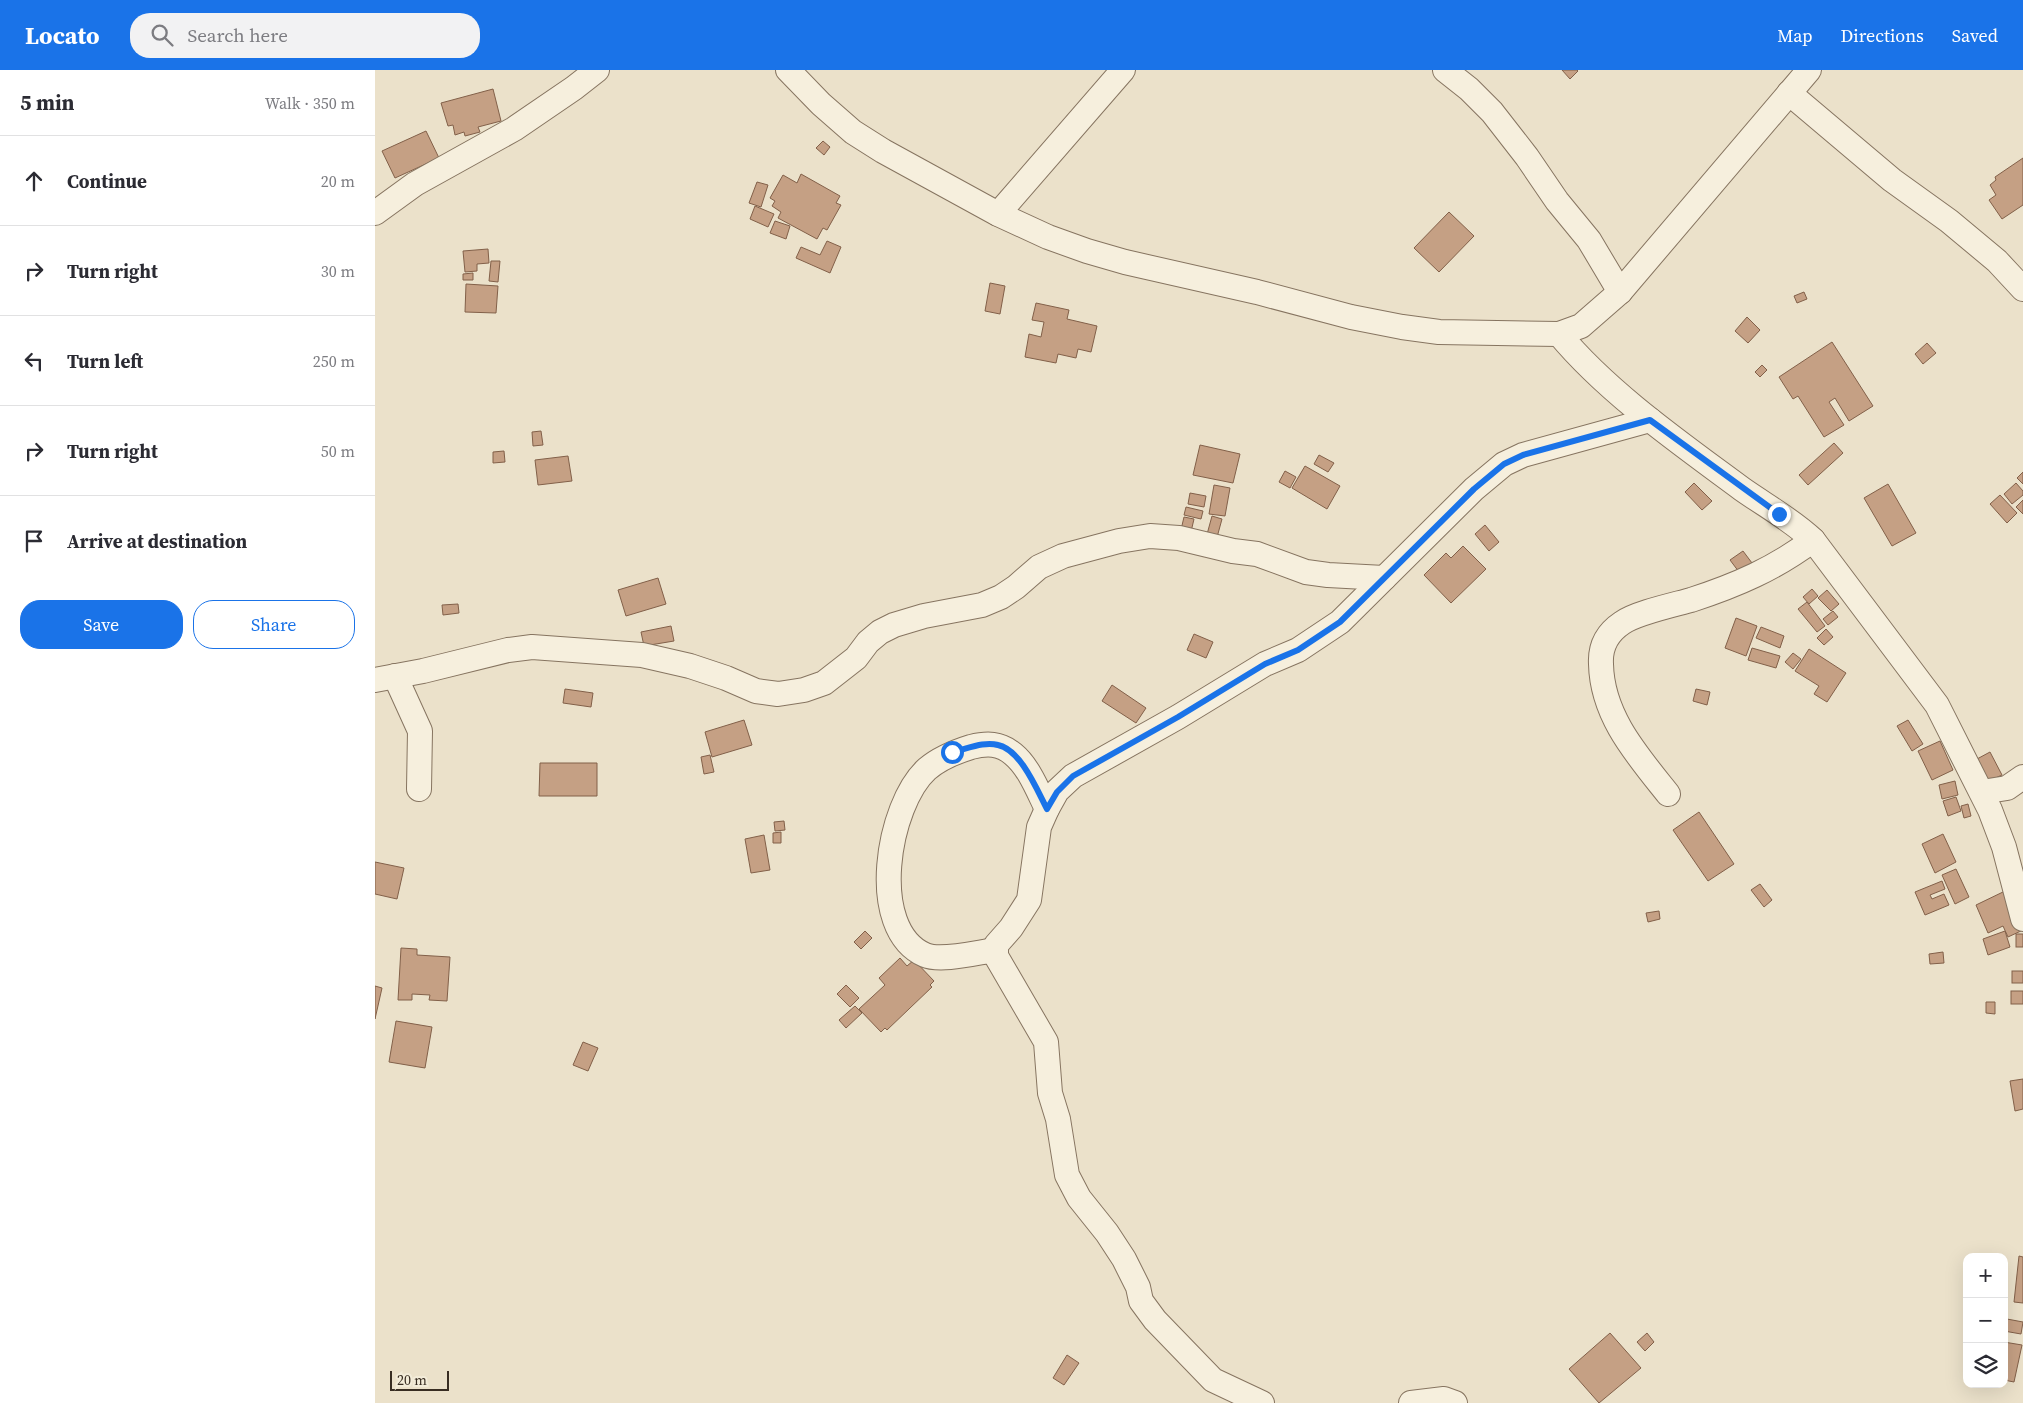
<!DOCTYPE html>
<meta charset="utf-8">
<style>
:root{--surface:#fff;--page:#f2f2f3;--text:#2b2b33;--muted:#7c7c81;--line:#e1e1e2;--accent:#1a73e8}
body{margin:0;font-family:"Source Serif 4",serif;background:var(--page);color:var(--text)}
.controls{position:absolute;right:15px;bottom:15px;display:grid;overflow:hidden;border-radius:10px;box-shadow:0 5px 20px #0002}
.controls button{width:45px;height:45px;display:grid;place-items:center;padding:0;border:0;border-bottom:1px solid var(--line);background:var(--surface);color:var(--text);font:25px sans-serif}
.scale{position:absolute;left:15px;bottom:12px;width:59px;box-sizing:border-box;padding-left:5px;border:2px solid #382d22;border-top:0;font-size:14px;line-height:18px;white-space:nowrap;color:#382d22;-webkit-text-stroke:4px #f3ecd9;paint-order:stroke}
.stop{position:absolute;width:15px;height:15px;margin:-11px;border:4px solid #1a73e8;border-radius:50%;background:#fff}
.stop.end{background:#1a73e8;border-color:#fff;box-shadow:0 1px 5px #0008}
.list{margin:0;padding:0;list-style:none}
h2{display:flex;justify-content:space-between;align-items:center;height:65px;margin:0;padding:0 20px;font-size:21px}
h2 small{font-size:16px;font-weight:400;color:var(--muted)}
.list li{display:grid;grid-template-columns:32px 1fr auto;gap:15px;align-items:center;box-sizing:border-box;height:90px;padding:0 20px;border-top:1px solid var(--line)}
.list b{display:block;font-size:19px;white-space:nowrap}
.list em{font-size:16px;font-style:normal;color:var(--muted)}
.actions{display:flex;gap:10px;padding:15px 20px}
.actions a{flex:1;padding:11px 0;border:1px solid var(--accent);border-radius:20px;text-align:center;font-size:18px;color:var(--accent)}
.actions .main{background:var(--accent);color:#fff}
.icon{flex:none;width:28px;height:28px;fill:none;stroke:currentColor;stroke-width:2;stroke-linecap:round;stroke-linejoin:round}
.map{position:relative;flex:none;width:1648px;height:1333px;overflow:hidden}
header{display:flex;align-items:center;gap:30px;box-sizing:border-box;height:70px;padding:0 25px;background:var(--accent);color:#fff}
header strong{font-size:24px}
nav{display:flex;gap:28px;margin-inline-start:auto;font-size:18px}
.search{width:350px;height:45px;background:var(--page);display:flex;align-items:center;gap:12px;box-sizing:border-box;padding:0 18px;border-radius:20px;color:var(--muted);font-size:19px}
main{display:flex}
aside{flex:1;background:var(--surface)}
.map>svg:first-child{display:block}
</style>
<header>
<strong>Locato</strong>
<div class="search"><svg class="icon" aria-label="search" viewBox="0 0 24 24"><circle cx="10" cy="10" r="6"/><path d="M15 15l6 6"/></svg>Search here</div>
<nav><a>Map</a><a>Directions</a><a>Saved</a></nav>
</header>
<main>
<aside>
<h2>5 min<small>Walk · 350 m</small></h2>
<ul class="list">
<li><svg class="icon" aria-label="ahead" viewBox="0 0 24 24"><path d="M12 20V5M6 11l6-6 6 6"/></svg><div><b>Continue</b></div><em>20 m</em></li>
<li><svg class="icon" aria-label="right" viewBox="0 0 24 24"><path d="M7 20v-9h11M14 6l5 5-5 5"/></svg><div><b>Turn right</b></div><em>30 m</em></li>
<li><svg class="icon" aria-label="left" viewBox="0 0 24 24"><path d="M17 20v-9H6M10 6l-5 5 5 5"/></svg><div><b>Turn left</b></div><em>250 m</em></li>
<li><svg class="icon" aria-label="right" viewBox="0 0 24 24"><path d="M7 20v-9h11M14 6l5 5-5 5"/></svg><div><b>Turn right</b></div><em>50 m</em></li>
<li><svg class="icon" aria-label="arrive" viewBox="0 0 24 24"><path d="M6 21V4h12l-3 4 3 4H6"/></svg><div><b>Arrive at destination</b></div></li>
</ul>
<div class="actions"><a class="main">Save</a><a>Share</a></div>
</aside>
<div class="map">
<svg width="1648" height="1333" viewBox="0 0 1648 1333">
<rect width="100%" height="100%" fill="#ebe1ca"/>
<g fill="#c5a084" stroke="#826049">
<path d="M 1187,0 L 1202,0 L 1203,1 L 1195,9 Z"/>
<path d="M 118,19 L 126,51 L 103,57 L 105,62 L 90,66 L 89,62 L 80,65 L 78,55 L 73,56 L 66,33 Z"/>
<path d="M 51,61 L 64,88 L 20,108 L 7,81 Z"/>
<path d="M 448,71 L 455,77 L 449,85 L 441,78 Z"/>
<path d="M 1648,88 L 1648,135 L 1627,149 L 1614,130 L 1621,125 L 1615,115 L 1621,110 L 1620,107 Z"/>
<path d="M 426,104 L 465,126 L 461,133 L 466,135 L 452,160 L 448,158 L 442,169 L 403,148 L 406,142 L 397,136 L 400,131 L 395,128 L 408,105 L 422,113 Z"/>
<path d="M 382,112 L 393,115 L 386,137 L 374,133 Z"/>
<path d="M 380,136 L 399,144 L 393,157 L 375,149 Z"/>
<path d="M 1074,142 L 1099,166 L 1064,202 L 1039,178 Z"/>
<path d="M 400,151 L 415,156 L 411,169 L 395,163 Z"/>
<path d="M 452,171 L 466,177 L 455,203 L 421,188 L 426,177 L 445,185 Z"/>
<path d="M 113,179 L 114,193 L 102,194 L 102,201 L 90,202 L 88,181 Z"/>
<path d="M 116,191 L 125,191 L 123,212 L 114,211 Z"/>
<path d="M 98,203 L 98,210 L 88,210 L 88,204 Z"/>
<path d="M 615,213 L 630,216 L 625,244 L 610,241 Z"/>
<path d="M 91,214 L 123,216 L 121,243 L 90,242 Z"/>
<path d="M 1429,222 L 1432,229 L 1422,233 L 1419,226 Z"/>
<path d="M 661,233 L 694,240 L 692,249 L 722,256 L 716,282 L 703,279 L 701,288 L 683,284 L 681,293 L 650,287 L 654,264 L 666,267 L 669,252 L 657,250 Z"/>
<path d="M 1372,247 L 1385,260 L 1373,273 L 1360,261 Z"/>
<path d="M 1457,272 L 1498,336 L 1474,351 L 1460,328 L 1454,332 L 1469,355 L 1449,367 L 1423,326 L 1418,329 L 1404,307 Z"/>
<path d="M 1552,273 L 1561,283 L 1548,294 L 1540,284 Z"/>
<path d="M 1387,295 L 1392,300 L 1385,307 L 1380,302 Z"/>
<path d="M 166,361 L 168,375 L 158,376 L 157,362 Z"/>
<path d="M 1459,373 L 1468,383 L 1433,415 L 1424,405 Z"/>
<path d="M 825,375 L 865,384 L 858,413 L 818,405 Z"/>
<path d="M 129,381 L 130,392 L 118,393 L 118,382 Z"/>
<path d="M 944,385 L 959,393 L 953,402 L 939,394 Z"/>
<path d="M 193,386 L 197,411 L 163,415 L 160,390 Z"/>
<path d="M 930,396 L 965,416 L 952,439 L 917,418 Z"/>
<path d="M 910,401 L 921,407 L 915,418 L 904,412 Z"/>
<path d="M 1648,402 L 1648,414 L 1642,408 Z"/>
<path d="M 1319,413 L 1337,431 L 1327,440 L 1310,422 Z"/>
<path d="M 1641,413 L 1648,421 L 1648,425 L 1637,434 L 1629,424 Z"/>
<path d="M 1513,414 L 1541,463 L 1517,476 L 1489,428 Z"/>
<path d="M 839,415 L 855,418 L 850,446 L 834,444 Z"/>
<path d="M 815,423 L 831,426 L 829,437 L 813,434 Z"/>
<path d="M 1625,425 L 1642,443 L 1632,453 L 1615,434 Z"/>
<path d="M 1648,430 L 1648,444 L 1641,437 Z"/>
<path d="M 811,437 L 828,441 L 826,449 L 809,445 Z"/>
<path d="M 837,446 L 847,449 L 841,471 L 831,468 Z"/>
<path d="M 809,447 L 819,449 L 815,466 L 805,464 Z"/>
<path d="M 1110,455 L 1124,472 L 1114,481 L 1100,464 Z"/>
<path d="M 1088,476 L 1111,499 L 1076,533 L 1049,505 L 1071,483 L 1076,488 Z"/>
<path d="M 1368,481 L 1380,497 L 1367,506 L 1355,490 Z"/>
<path d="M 283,508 L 291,534 L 251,546 L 243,520 Z"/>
<path d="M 1437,519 L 1443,526 L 1434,534 L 1428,527 Z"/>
<path d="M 1452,520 L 1464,534 L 1456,541 L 1443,528 Z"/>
<path d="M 1432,532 L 1450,556 L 1442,562 L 1423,539 Z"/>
<path d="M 83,534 L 84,543 L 68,545 L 67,535 Z"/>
<path d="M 1458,541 L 1463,547 L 1453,555 L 1448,549 Z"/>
<path d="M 1361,548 L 1382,556 L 1371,586 L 1350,578 Z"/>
<path d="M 296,556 L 299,571 L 269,576 L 266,562 Z"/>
<path d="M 1386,557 L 1409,566 L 1405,578 L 1381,568 Z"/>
<path d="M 1451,559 L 1458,567 L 1449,575 L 1442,568 Z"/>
<path d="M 819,564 L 838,572 L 831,588 L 812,580 Z"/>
<path d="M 1377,578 L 1405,586 L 1401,598 L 1373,590 Z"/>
<path d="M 1434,579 L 1471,603 L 1452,632 L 1439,624 L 1444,616 L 1420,601 Z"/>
<path d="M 1418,583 L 1426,589 L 1418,599 L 1410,592 Z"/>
<path d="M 737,615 L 771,638 L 761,653 L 727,631 Z"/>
<path d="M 190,619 L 218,623 L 216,637 L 188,633 Z"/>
<path d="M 1321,619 L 1335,622 L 1332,635 L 1318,631 Z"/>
<path d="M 369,650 L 377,675 L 337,687 L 330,662 Z"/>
<path d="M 1533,650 L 1548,674 L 1537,681 L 1522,656 Z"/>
<path d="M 1565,671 L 1578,700 L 1557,710 L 1543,681 Z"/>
<path d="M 1615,682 L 1627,705 L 1614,711 L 1602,689 Z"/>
<path d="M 335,685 L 339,702 L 329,704 L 326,687 Z"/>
<path d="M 165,693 L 222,693 L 222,726 L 164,726 Z"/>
<path d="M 1580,711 L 1583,725 L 1567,729 L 1564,715 Z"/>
<path d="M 1581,727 L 1586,741 L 1573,746 L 1568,731 Z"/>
<path d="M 1593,734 L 1596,746 L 1589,748 L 1586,736 Z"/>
<path d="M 1324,742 L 1359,794 L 1333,811 L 1298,760 Z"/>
<path d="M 409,751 L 410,760 L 400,761 L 399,752 Z"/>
<path d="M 406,762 L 406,773 L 398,773 L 398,763 Z"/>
<path d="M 1568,764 L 1581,792 L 1560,803 L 1547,774 Z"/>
<path d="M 389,765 L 395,800 L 376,803 L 370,769 Z"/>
<path d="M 0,792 L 29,798 L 22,829 L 0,824 Z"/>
<path d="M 1581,799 L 1594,827 L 1580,834 L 1567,805 Z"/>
<path d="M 1567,811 L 1570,819 L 1555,825 L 1557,829 L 1569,824 L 1574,835 L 1550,845 L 1540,822 Z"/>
<path d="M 1385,814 L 1397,830 L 1389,837 L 1376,820 Z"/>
<path d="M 1630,821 L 1648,860 L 1633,867 L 1628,856 L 1613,863 L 1601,835 Z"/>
<path d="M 1284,841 L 1285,849 L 1273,852 L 1271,843 Z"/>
<path d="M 490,861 L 497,868 L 486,879 L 479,872 Z"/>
<path d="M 1630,861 L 1635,877 L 1613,885 L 1608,869 Z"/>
<rect x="1641" y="864" width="7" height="13"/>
<path d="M 26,878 L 42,879 L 42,885 L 75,887 L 72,931 L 54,930 L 55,925 L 37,924 L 37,930 L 23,930 Z"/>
<path d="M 1568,882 L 1569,893 L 1555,894 L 1554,884 Z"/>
<path d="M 525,888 L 532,896 L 539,890 L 559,911 L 555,915 L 557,917 L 512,960 L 510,958 L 506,962 L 484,939 L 510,915 L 504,908 Z"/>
<rect x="1637" y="901" width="11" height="12"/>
<path d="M 471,915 L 484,928 L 475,937 L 462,924 Z"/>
<path d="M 0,916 L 7,918 L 0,949 Z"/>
<rect x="1636" y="921" width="12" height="13"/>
<path d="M 1611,932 L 1620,932 L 1620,944 L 1611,943 Z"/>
<path d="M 480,936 L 487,943 L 471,958 L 464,950 Z"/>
<path d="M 21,951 L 57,957 L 50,998 L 14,992 Z"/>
<path d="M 208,972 L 223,978 L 213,1001 L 198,995 Z"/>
<path d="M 1648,1009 L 1648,1039 L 1640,1041 L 1635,1011 Z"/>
<path d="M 1644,1186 L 1648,1187 L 1648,1233 L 1639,1232 Z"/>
<path d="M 1632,1249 L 1648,1252 L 1646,1264 L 1629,1261 Z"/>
<path d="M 1235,1263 L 1266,1298 L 1224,1333 L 1194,1299 Z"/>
<path d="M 1272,1263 L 1279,1272 L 1270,1281 L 1262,1272 Z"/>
<path d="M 1629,1272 L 1647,1275 L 1639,1312 L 1629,1310 Z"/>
<path d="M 692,1285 L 704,1293 L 689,1315 L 678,1308 Z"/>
</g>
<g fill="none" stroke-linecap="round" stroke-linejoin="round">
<g stroke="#867460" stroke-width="26">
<g id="minor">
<path d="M 413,0 L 446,34 L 478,62 L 508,81 L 623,144 L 673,167 L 712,181 L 750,192 L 882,222 L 976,247 L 1027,257 L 1064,262 L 1184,264 L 1206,256 L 1245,222 L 1434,0"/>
<path d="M 1070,0 L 1094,19 L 1117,42 L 1152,87 L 1182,131 L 1214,170 L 1245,222"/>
<path d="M 1414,23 L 1517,110 L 1574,151 L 1622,191 L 1648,219"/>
<path d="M 0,143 L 40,114 L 139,59 L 199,18 L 222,0"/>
<path d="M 623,144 L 748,0"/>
<path d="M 1184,264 C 1233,323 1305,373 1367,419 C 1391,436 1417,450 1438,470 L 1562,635 L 1615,740 L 1629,777 L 1648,849"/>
<path d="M 20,606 L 45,661 L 44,719"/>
<path d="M 0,610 L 48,601 L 133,580 L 157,577 L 267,585 L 315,596 L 351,608 L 381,621 L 403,624 L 429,620 L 449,613 L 481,588 L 493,572 L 505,562 L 519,555 L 549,546 L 607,535 L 626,527 L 641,517 L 664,497 L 688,486 L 744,471 L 775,466 L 804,468 L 858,481 L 882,484 L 931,502 L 953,505 L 1009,508"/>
<path d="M 1607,722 L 1632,718 L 1648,707"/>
<path d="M 1293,724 C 1262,685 1227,646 1226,594 C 1225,577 1232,563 1247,553 C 1261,543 1298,535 1316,530 C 1362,515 1399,499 1438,470"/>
<path d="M 621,880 C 604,882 566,892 550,885 C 491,859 513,734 552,699 C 565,688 580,682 596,677 C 612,673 625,673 638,684 C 654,697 663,721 672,739"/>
<path d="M 887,1333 L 838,1310 L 780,1250 L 766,1231 L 763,1217 L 749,1189 L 732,1163 L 704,1128 L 692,1105 L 683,1049 L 675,1023 L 671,972 L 621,886 L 621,875 L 636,858 L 654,830 L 664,757 L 672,739 L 682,721 L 698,706 L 803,647 L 890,594 L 923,580 L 965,552 L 1099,419 L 1129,394 L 1148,385 L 1275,350"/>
<path d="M 1036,1333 L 1069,1329 L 1080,1333"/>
</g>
</g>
<use href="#minor" stroke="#f6efdd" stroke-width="24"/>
</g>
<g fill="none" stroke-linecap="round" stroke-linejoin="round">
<path stroke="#1a73e8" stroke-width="6" d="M 577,682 C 592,679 609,671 623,675 C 646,680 662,720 672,739 L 682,722 L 698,706 L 803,647 L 890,594 L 923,580 L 965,552 L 1099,419 L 1129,394 L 1148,385 L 1275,350 L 1404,444"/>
</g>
</svg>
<div class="controls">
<button>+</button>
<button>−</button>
<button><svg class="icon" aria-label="layers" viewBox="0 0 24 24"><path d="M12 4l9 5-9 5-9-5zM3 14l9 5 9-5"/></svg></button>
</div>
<div class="scale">20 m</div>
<div class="stop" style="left:577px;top:682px"></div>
<div class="stop end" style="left:1404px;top:444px"></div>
</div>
</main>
